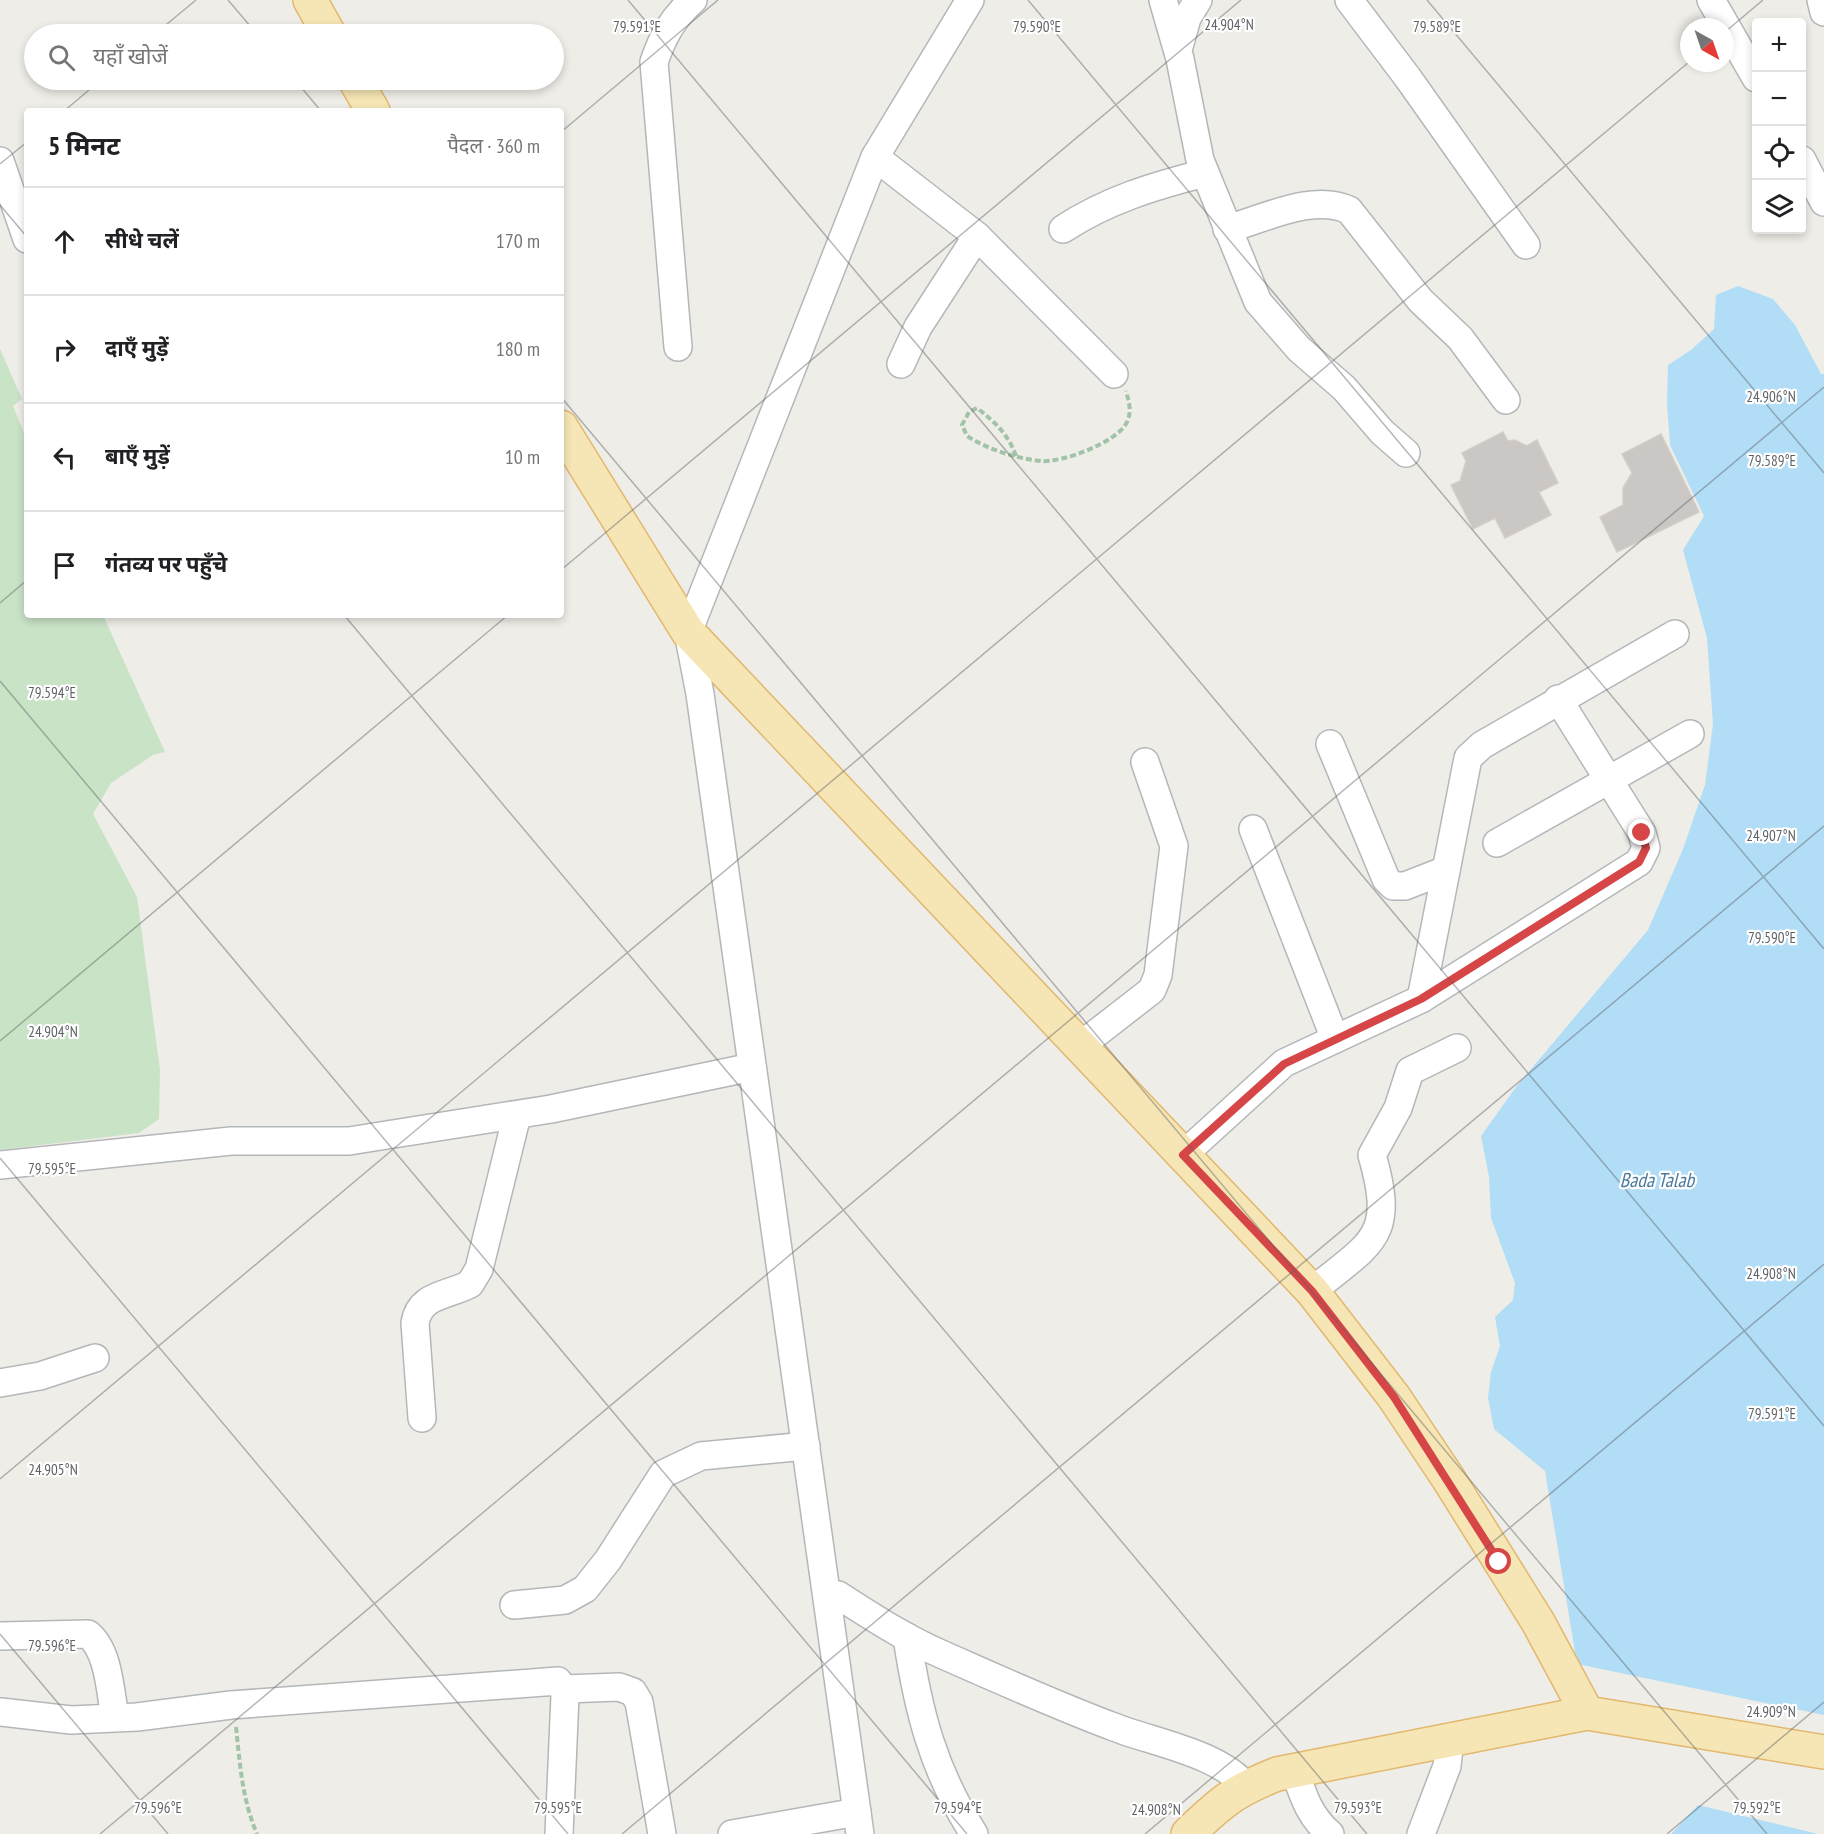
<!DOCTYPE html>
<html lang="hi">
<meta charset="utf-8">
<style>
:root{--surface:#fff;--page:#f6f6f6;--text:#202124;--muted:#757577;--line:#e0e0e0}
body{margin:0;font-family:"PT Sans Narrow","Noto Sans Devanagari",sans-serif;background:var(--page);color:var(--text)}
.controls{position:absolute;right:18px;top:18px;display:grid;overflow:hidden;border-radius:6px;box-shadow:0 3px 9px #0003}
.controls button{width:54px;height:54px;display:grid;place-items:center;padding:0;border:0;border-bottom:2px solid var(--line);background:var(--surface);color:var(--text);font:30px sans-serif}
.compass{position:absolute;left:1680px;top:18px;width:54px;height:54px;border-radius:50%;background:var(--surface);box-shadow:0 3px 9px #0003;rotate:140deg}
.stop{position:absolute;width:18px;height:18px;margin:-14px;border:4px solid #d64647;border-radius:50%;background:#fff}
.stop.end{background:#d64647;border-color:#fff;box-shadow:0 2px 6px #0008}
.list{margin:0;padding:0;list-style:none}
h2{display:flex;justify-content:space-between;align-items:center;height:78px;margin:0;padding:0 24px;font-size:26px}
h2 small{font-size:20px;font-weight:400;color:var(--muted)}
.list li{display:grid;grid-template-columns:39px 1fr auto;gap:18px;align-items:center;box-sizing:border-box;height:108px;padding:0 24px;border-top:2px solid var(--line)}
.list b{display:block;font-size:22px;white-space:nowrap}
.list em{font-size:20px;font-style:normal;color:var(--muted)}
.icon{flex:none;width:33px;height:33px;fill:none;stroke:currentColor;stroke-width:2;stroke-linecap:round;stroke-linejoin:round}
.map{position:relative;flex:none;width:1824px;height:1834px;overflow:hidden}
.search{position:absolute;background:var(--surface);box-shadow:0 3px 9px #0003;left:24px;top:24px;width:540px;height:66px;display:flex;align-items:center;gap:15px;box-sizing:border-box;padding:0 21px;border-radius:33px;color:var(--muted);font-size:22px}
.panel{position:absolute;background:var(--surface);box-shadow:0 3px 9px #0003;left:24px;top:108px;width:540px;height:510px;border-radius:6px}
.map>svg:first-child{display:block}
</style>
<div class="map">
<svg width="1824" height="1834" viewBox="0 0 1824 1834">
<rect width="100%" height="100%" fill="#efede7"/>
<path fill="#c9e3c7" d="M 0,349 L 22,399 L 13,406 L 27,441 L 27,615 L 103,615 L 165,752 L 153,755 L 111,783 L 93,814 L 137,897 L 160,1070 L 159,1119 L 139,1133 L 0,1150 Z"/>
<g fill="#b1ddf6">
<path d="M 1738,286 L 1773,299 L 1795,325 L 1821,374 L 1824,374 L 1824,1715 L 1577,1664 L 1545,1471 L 1494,1429 L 1488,1398 L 1491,1372 L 1500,1346 L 1495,1317 L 1513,1300 L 1515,1283 L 1491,1218 L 1489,1177 L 1481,1136 L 1516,1087 L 1648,930 L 1683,849 L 1705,785 L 1713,724 L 1707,638 L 1683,550 L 1704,516 L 1670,445 L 1667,403 L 1668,365 L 1691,350 L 1714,329 L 1716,295 Z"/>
<path d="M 1698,1805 L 1818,1834 L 1671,1834 Z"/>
</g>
<g fill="#cbc7c4" stroke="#d3cec6" stroke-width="1.5">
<path d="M 1503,432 L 1508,441 L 1515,440 L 1527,446 L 1537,440 L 1558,483 L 1539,492 L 1551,515 L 1505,538 L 1495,518 L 1473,529 L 1451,485 L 1460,481 L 1466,461 L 1462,453 Z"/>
<path d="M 1661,434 L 1699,512 L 1617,552 L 1600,517 L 1623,505 L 1623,488 L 1632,473 L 1622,454 Z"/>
</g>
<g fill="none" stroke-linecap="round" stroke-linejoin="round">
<g stroke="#b4b7ba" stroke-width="30">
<g id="minor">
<path d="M 1163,0 L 1180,59 L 1200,160 L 1258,302 L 1299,349 L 1344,388 L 1382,432 L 1406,453"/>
<path d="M 1349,0 L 1408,78 L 1526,245"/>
<path d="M 1711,0 L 1756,78"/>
<path d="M 1821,0 L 1824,12"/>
<path d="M 1178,50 L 1187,18 L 1198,0"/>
<path d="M 875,157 L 977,236 L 1114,374"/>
<path d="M 1802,160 L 1824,202"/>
<path d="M 0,161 L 27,239"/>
<path d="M 1063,229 C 1107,200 1154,186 1205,173"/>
<path d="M 1227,229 C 1264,219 1313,193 1349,210 L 1420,300 L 1460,338 L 1506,400"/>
<path d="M 678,347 L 654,62 C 663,36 672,19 693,0"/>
<path d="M 901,364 L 918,327 L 977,236"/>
<path d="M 1330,744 L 1386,879 L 1393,886 L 1405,886 L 1446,870"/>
<path d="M 1253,829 L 1335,1039"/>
<path d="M 1497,843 L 1690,734"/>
<path d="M 1421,999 L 1468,758 L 1482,745 L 1675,634"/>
<path d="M 1080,1046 L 1152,990 L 1158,975 L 1174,846 L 1145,762"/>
<path d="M 1183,1155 L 1284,1063 L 1421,999 L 1639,862 L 1646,848 L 1642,833 L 1558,699"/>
<path d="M 0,1165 L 231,1141 L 349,1141 L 551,1109 L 752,1067"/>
<path d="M 1312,1291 C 1372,1242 1396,1238 1372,1155 L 1398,1108 L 1410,1071 L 1457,1048"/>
<path d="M 0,1383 L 40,1376 L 95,1358"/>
<path d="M 422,1418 L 415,1323 C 420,1294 447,1296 470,1284 L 479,1269 L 517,1115"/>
<path d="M 827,1594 L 838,1595 C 871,1616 904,1638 941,1654 C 998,1679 1055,1705 1114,1727 C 1152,1742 1221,1754 1245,1786"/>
<path d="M 514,1605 L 565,1600 L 585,1589 L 608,1560 L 663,1474 L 701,1456 L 806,1446"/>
<path d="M 0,1636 L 88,1634 C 109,1651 110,1691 115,1717"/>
<path d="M 907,1637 C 918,1711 933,1770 974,1834"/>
<path d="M 564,1689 L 619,1687 L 633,1692 L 639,1702 L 662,1834"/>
<path d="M 1,1712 L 71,1720 L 137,1717 L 231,1705 L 558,1681 L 564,1689 L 565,1696 L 559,1834"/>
<path d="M 1294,1769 C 1303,1795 1309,1816 1330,1834"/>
<path d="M 732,1834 L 857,1812"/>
<path d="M 860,1834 L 700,694 L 688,632 L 875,157 L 970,0"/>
<path d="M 1421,1834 L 1447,1766 L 1450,1738"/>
</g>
</g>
<g stroke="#e2b86e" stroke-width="36">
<g id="major">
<path d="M 310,0 L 329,34"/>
<path d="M 355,80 L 373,111"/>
<path d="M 561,427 L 688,632 L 1312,1291 L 1394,1397 L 1448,1478 L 1538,1622 L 1587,1713"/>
<path d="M 1188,1834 C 1221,1802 1234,1791 1277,1774 L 1587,1713 L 1824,1752"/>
</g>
</g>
<g stroke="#a1c4a8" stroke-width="4" stroke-dasharray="6 3" stroke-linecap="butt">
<path d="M 1016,456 C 1008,434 995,422 977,408 L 969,412 L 962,425 L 967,436 C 989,450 1015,458 1041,461 C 1062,463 1118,442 1127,422 C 1132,411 1129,402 1126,391"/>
<path d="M 236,1727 C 240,1764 242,1799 257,1834"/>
</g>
<use href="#minor" stroke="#fff" stroke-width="27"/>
<use href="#major" stroke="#f6e6b5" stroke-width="33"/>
</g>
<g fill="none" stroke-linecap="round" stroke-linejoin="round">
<path stroke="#d64647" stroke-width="8" d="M 1499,1562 L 1394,1397 L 1312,1291 L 1183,1155 L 1284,1064 L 1421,999 L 1639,862 L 1646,848 L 1642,833"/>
</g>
<path fill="none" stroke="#5f6266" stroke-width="1.5" stroke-opacity="0.45" d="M 228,0 L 257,34M 628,0 L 1824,1426M 1028,0 L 1824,949M 1427,0 L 1824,473M 1725,32 L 1763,0M 155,34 L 196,0M 295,80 L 321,111M 64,111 L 101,80M 561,132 L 718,0M 0,164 L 27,142M 0,205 L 27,237M 561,397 L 1767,1834M 561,570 L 1241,0M 0,603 L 27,580M 344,615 L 1367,1834M 0,681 L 967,1834M 0,1041 L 508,615M 0,1158 L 568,1834M 0,1479 L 1689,62M 0,1634 L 168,1834M 100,1834 L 1824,387M 622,1834 L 1824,826M 1145,1834 L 1824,1264M 1667,1834 L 1824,1702"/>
<g text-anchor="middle" stroke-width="4.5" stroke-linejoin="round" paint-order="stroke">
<g font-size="20" font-style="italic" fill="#4b7a9e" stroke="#fff">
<text x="1657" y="1187">Bada Talab</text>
</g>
</g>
<g font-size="15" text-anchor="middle" fill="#5f6266" stroke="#fff" stroke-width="4.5" stroke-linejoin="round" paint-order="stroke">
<text x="1229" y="30">24.904°N</text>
<text x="637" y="32">79.591°E</text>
<text x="1037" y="32">79.590°E</text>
<text x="1437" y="32">79.589°E</text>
<text x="1771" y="402">24.906°N</text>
<text x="1772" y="466">79.589°E</text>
<text x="52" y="698">79.594°E</text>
<text x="1771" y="841">24.907°N</text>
<text x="1772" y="943">79.590°E</text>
<text x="53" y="1037">24.904°N</text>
<text x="52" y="1174">79.595°E</text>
<text x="1771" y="1279">24.908°N</text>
<text x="1772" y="1419">79.591°E</text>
<text x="53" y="1475">24.905°N</text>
<text x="52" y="1651">79.596°E</text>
<text x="1771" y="1717">24.909°N</text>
<text x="158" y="1813">79.596°E</text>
<text x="558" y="1813">79.595°E</text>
<text x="958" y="1813">79.594°E</text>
<text x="1358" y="1813">79.593°E</text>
<text x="1757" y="1813">79.592°E</text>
<text x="1156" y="1815">24.908°N</text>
</g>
</svg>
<div class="controls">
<button>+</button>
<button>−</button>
<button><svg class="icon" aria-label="locate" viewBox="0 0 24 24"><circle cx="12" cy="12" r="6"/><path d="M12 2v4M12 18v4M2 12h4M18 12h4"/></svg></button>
<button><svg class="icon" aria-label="layers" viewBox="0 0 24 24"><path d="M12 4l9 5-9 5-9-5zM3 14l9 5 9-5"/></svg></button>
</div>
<svg class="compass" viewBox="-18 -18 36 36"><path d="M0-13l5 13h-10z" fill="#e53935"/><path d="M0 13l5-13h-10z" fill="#757577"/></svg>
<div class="stop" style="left:1499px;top:1562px"></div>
<div class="stop end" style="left:1642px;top:833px"></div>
<div class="search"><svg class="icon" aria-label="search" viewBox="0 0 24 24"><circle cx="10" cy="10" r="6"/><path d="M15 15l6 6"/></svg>यहाँ खोजें</div>
<section class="panel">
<h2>5 मिनट<small>पैदल · 360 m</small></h2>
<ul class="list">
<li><svg class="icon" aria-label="ahead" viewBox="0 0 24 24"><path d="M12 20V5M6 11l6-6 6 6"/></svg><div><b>सीधे चलें</b></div><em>170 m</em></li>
<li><svg class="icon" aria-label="right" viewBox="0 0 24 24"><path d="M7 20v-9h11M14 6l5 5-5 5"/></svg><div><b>दाएँ मुड़ें</b></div><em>180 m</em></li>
<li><svg class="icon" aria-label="left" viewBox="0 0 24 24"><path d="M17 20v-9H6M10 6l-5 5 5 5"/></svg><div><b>बाएँ मुड़ें</b></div><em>10 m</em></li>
<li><svg class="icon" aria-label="arrive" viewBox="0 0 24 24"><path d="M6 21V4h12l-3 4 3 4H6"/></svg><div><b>गंतव्य पर पहुँचे</b></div></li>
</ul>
</section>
</div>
